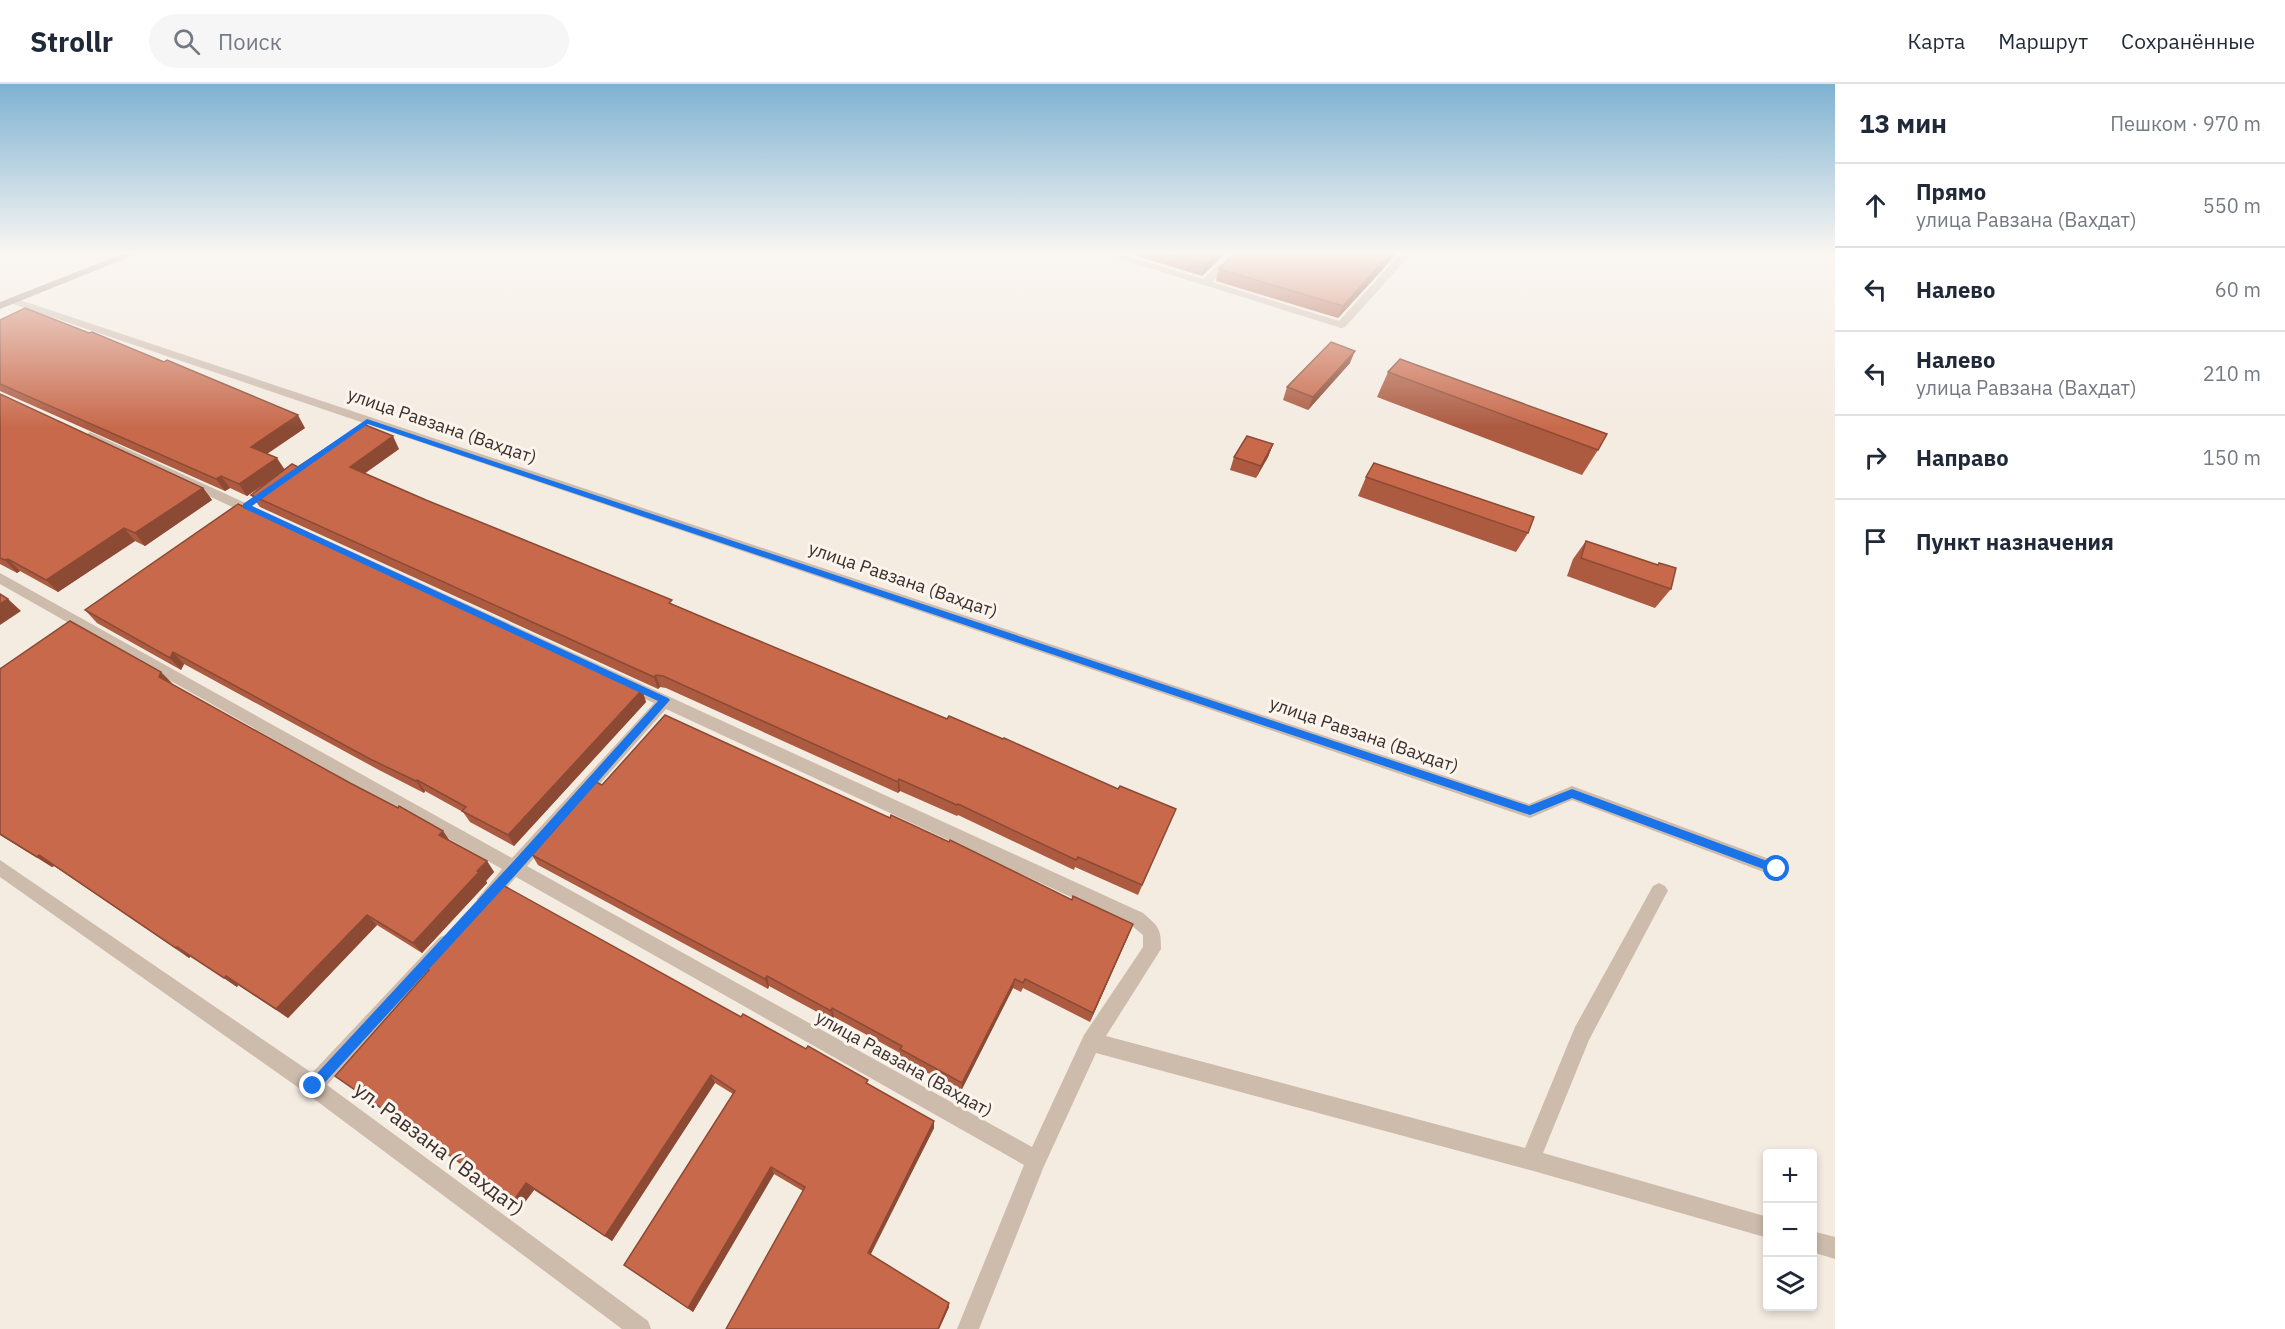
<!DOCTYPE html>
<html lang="ru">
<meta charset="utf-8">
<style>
:root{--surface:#fff;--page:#f6f6f7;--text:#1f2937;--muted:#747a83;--line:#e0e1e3}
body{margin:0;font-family:"IBM Plex Sans",sans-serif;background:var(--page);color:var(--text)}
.controls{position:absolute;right:18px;bottom:18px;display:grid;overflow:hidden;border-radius:6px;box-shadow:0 3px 9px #0003}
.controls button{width:54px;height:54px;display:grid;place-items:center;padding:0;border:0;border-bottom:2px solid var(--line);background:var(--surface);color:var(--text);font:30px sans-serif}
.stop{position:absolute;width:18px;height:18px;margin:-14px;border:4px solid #1a73e8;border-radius:50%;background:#fff}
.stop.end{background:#1a73e8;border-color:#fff;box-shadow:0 2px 6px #0008}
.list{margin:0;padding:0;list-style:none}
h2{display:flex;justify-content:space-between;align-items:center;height:78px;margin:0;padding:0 24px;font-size:26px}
h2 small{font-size:20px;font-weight:400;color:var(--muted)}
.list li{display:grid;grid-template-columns:39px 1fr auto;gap:18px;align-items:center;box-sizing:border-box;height:84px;padding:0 24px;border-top:2px solid var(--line)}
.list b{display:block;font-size:22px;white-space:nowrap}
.list p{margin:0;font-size:20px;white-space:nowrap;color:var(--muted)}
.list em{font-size:20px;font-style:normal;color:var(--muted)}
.icon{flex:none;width:33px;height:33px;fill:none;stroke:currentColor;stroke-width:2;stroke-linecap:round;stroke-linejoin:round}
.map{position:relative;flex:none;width:1835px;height:1245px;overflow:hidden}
header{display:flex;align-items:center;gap:36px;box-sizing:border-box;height:84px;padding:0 30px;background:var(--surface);border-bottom:2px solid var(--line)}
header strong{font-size:28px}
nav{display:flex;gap:33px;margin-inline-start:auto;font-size:21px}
.search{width:420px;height:54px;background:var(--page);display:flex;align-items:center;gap:15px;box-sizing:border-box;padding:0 21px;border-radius:33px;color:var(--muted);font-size:22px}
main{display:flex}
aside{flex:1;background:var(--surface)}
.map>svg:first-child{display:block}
</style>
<header>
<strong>Strollr</strong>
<div class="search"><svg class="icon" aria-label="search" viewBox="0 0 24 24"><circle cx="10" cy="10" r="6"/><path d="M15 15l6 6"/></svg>Поиск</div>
<nav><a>Карта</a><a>Маршрут</a><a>Сохранённые</a></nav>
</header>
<main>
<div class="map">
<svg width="1835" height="1245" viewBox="0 0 1835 1245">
<rect width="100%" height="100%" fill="#f4ebe1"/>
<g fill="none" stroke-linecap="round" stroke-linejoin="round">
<g fill="#cdbbac" fill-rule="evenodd">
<path d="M 1102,169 L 1118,169 L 1203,195 L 1230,169 L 1241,169 L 1212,198 L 1339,237 L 1401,169 L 1412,169 L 1345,243 L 1341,244 Z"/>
<path d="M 14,214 L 1529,720 L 1572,702 L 1783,780 L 1785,785 L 1783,790 L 1777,793 L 1572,716 L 1530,734 L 10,219 L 9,217 Z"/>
<path d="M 90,348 L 1143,829 C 1159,843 1161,844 1161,865 L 1106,952 L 1525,1064 L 1575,943 L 1653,802 L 1659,799 L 1665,802 L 1668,807 L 1665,812 L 1589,956 L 1543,1069 L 1768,1133 L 1768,1154 L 1530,1086 L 1096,969 L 1044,1082 L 979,1245 L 957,1245 L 1024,1081 L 516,793 L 492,821 L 486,823 L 480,821 L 477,815 L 502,785 L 0,500 L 0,489 L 512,774 L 654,619 L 86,355 L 84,352 ZM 666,625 L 1131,841 L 1143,851 L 1143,863 L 1084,951 L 1032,1063 L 527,782 Z"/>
<path d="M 0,776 L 312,989 L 440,853 L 446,851 L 452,853 L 455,859 L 452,865 L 327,1001 L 648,1237 L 651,1245 L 622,1245 L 306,1009 L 0,793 Z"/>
<path d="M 1812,1147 L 1835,1153 L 1835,1175 L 1812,1168 Z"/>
</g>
<path fill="#a18a7d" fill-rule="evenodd" d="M 125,169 L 139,169 L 0,225 L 0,218 Z"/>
</g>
<g fill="#ac5a40">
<path d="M 1127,169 L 1226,169 L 1202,192 Z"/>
<path d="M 1235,169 L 1396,169 L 1383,185 L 1338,234 L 1216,197 L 1219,185 Z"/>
<path d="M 0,236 L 305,344 L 267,370 L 284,386 L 399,365 L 365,389 L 426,416 L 733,546 L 1118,705 L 1176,725 L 1138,811 L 1075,783 L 1074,786 L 958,731 L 957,732 L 900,707 L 898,709 L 666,604 L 660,603 L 658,605 L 260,423 L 251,411 L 282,388 L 247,412 L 230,404 L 225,407 L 0,307 Z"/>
<path d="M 1350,279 L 1308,326 L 1283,316 L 1287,303 Z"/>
<path d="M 1388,288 L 1598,366 L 1582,391 L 1377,313 Z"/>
<path d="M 0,310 L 203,404 L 212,416 L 145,462 L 135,457 L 58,508 L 20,487 L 17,489 L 0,480 Z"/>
<path d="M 1273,360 L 1268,373 L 1256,394 L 1230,386 L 1234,373 Z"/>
<path d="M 1366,393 L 1528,449 L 1516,468 L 1358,412 Z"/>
<path d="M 1586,457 L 1657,481 L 1659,479 L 1671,505 L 1655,524 L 1567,492 L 1573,475 Z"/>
<path d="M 85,526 L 642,606 L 646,618 L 514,762 L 470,738 L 463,728 L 425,707 L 424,709 L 379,686 L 184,580 L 181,586 L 97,539 Z"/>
<path d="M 0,585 L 172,601 L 350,699 L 443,747 L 450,757 L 487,777 L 494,788 L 486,797 L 487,799 L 422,869 L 377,841 L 288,934 L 238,901 L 237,903 L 191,872 L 189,874 L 54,782 L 52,783 L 0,751 Z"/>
<path d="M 602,701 L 1129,850 L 1090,938 L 1023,904 L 1021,908 L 1013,904 L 961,1007 L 900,974 L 900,969 L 834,933 L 832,936 L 769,902 L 768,905 L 538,781 L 532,771 Z"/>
<path d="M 432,871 L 741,933 L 869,1000 L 934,1037 L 934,1044 L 870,1170 L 949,1219 L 949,1223 L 939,1245 L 803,1107 L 774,1090 L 693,1228 L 624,1181 L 733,1010 L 715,999 L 612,1157 L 534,1106 L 522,1122 L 335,992 L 428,887 L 425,883 L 434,873 Z"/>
</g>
<g fill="#8c4a34">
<path d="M 1217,169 L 1226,169 L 1202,192 L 1205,180 Z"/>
<path d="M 1391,169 L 1396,169 L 1383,185 L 1338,234 L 1343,222 Z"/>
<path d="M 1355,267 L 1350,279 L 1308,326 L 1313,313 Z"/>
<path d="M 298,331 L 305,344 L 259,375 L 251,363 Z"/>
<path d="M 393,352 L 399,365 L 357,395 L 350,383 Z"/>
<path d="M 1273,360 L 1268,373 L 1256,394 L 1261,382 Z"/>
<path d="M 277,374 L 285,386 L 247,412 L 239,400 Z"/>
<path d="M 221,392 L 230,404 L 225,407 L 216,395 Z"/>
<path d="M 203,404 L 212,416 L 145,462 L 135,449 Z"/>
<path d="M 124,444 L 135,457 L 58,508 L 46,496 Z"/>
<path d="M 8,475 L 20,487 L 17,489 L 5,476 Z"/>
<path d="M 8,515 L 21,527 L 0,541 L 0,520 Z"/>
<path d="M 173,568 L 184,580 L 181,586 L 170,574 Z"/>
<path d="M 161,588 L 173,600 L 159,593 Z"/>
<path d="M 656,591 L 660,603 L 658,605 L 654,593 Z"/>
<path d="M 642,606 L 646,618 L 514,762 L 508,751 Z"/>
<path d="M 899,695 L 900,707 L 898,709 L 898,698 Z"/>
<path d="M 417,696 L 425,707 L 424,709 L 416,697 Z"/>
<path d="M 443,747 L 450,758 L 439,751 Z"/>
<path d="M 39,771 L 54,782 L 52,783 L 37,773 Z"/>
<path d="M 487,777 L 494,788 L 486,797 L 487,799 L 422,869 L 413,859 Z"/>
<path d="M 367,831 L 377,841 L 288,934 L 276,925 Z"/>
<path d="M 1133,840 L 1129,850 L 1090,938 L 1093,929 Z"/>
<path d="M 177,863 L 191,872 L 189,874 L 176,864 Z"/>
<path d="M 226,892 L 238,901 L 237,903 L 224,894 Z"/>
<path d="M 767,892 L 769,902 L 768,905 L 765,895 Z"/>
<path d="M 1015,895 L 1013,904 L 961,1007 L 962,999 Z"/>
<path d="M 832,924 L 834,933 L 832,936 L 831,927 Z"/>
<path d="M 711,991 L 715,999 L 612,1157 L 605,1152 Z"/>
<path d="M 934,1037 L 934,1044 L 869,1174 L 868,1169 Z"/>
<path d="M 771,1083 L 774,1090 L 693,1228 L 688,1224 Z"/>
<path d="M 526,1099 L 534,1106 L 522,1122 L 514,1116 Z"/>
<path d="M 949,1219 L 949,1223 L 939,1245 L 938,1245 Z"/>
</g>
<g fill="#c8694b" stroke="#8c4a34" stroke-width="1.5">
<path d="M 1169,169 L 1217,169 L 1205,180 Z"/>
<path d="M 1235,169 L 1391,169 L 1343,222 L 1219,185 Z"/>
<path d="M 25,224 L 89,249 L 92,248 L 164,278 L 167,276 L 298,331 L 251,363 L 277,374 L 239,400 L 221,392 L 216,395 L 0,300 L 0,236 Z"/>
<path d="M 1331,258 L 1355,267 L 1313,313 L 1287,303 Z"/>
<path d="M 1400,275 L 1607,350 L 1598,366 L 1388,288 Z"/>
<path d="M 0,310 L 203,404 L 135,449 L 124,444 L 46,496 L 8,475 L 5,476 L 0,474 Z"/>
<path d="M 363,340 L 393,352 L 350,383 L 426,416 L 672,516 L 669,519 L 733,546 L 947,635 L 949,632 L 1003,655 L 1004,654 L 1118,705 L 1120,702 L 1176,725 L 1142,801 L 1078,773 L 1076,776 L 958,720 L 957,721 L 899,695 L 898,698 L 663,592 L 656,591 L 654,593 L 251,411 L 292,380 L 298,383 Z"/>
<path d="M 1247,352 L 1273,360 L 1261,382 L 1234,373 Z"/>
<path d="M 1374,379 L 1534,433 L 1528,449 L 1366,393 Z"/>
<path d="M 238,420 L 642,606 L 508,751 L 462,727 L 466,723 L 417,696 L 416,697 L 370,675 L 173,568 L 170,574 L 85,526 Z"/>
<path d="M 1586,457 L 1658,481 L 1659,479 L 1676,484 L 1671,505 L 1581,474 Z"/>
<path d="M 0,510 L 8,515 L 0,520 Z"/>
<path d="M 70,537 L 161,588 L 159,593 L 350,699 L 398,724 L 399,722 L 443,747 L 439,751 L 487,777 L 477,787 L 479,788 L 413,859 L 367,831 L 276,925 L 226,892 L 224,894 L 177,863 L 176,864 L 39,771 L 37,773 L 0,750 L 0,585 Z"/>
<path d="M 665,631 L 890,734 L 891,731 L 949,758 L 950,756 L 1072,816 L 1073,812 L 1133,840 L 1093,929 L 1025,895 L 1023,899 L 1015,895 L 962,999 L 900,965 L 902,962 L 832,924 L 831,927 L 767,892 L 765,895 L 532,771 L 596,698 L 602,701 Z"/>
<path d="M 499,799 L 741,933 L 743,930 L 806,965 L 808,962 L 868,996 L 866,999 L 934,1037 L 868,1169 L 949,1219 L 938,1245 L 726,1245 L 805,1103 L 771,1083 L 688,1224 L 624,1181 L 735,1007 L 711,991 L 605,1152 L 526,1099 L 514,1116 L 335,992 L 429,886 L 425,883 L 434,872 L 432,871 Z"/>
</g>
<linearGradient id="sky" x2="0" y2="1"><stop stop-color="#7eb2d2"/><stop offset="0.49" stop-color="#faf6f2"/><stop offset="1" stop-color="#faf6f2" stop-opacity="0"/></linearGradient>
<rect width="1835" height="344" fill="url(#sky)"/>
<path fill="#1a73e8" d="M 367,335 L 1529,722 L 1572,705 L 1781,782 L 1783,785 L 1777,790 L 1572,714 L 1530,731 L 368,340 L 252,422 L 668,614 L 670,616 L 519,787 L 318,1006 L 313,1008 L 309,1006 L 307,1002 L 309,998 L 511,780 L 658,617 L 243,424 L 243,420 Z"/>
<g text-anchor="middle" stroke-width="6" stroke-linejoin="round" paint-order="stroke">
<g font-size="18" fill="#3b302b" stroke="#fbf5ee">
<text transform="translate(442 342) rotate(19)" y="6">улица Равзана (Вахдат)</text>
<text transform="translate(903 496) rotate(19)" y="6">улица Равзана (Вахдат)</text>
<text transform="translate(1364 651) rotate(19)" y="6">улица Равзана (Вахдат)</text>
<text transform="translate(904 980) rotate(29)" y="6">улица Равзана (Вахдат)</text>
</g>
<g font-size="21" fill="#3b302b" stroke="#fbf5ee">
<text transform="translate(439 1065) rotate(37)" y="7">ул. Равзана ( Вахдат)</text>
</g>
</g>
</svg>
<div class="controls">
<button>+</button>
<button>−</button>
<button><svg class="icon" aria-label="layers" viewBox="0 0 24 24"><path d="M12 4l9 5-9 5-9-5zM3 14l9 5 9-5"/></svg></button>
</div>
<div class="stop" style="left:1777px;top:785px"></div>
<div class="stop end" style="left:313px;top:1002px"></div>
</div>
<aside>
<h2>13 мин<small>Пешком · 970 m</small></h2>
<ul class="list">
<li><svg class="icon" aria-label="ahead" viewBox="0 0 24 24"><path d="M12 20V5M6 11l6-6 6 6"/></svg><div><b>Прямо</b><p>улица Равзана (Вахдат)</p></div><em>550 m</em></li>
<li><svg class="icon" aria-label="left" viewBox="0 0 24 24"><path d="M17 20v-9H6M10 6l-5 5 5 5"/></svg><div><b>Налево</b></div><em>60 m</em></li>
<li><svg class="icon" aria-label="left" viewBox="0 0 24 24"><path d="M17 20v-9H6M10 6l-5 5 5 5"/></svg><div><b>Налево</b><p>улица Равзана (Вахдат)</p></div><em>210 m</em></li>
<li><svg class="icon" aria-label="right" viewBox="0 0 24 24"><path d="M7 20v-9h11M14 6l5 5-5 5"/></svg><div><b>Направо</b></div><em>150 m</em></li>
<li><svg class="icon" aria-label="arrive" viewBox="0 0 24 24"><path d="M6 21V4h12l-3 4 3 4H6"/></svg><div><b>Пункт назначения</b></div></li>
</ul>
</aside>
</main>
